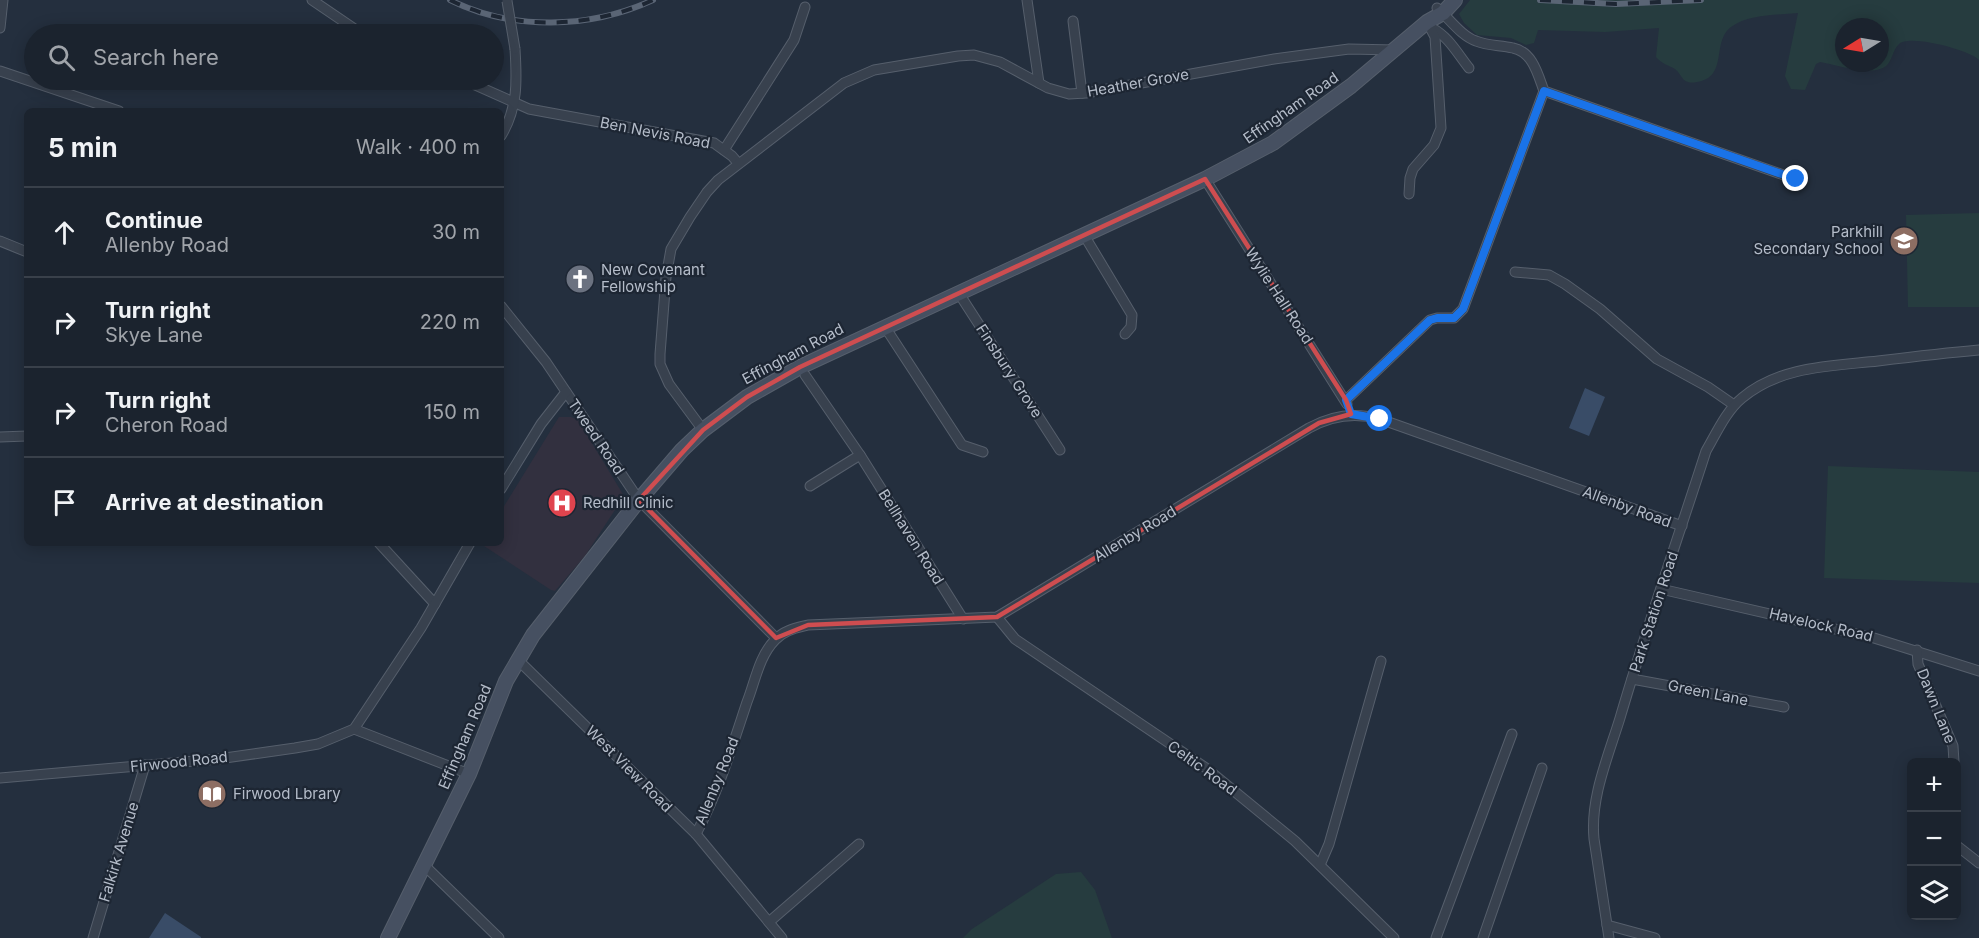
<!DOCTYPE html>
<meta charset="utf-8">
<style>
:root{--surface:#1b232e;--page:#282f3a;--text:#f1f3f6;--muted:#a0a4aa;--line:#39404a}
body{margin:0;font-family:Inter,sans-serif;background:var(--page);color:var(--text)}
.controls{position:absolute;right:18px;bottom:18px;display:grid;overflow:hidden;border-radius:9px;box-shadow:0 3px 15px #0003}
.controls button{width:54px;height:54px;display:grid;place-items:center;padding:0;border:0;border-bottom:2px solid var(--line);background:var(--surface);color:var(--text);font:30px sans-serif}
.compass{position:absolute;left:1835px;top:18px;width:54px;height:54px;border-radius:50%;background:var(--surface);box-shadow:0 3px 15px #0003;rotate:259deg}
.stop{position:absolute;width:18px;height:18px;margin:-14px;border:4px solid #1a73e8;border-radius:50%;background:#fff}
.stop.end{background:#1a73e8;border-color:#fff;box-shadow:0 2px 6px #0008}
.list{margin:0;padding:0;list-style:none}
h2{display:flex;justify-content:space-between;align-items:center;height:78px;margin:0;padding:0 24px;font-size:26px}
h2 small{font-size:20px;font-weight:400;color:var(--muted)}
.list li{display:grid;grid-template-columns:39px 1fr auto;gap:18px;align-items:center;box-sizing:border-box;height:90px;padding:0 24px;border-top:2px solid var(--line)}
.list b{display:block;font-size:22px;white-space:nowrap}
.list p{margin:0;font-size:20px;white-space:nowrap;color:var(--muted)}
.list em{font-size:20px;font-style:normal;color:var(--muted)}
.icon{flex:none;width:33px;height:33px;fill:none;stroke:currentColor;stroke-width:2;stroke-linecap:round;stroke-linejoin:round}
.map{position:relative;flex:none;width:1979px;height:938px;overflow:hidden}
.search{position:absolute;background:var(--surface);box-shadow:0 3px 15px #0003;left:24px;top:24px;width:480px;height:66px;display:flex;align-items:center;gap:15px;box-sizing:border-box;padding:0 21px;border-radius:33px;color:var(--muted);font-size:22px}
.panel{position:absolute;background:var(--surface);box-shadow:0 3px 15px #0003;left:24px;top:108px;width:480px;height:438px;border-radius:9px}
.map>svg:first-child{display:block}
</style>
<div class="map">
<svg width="1979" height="938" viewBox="0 0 1979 938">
<rect width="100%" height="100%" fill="#242f3e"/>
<path fill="#32303f" d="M 559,417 L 571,417 L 578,420 L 624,496 L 585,556 L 555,591 L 551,590 L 481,544 L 501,543 L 501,511 Z"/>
<g fill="#263c3f" fill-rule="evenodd">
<path d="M 1470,0 L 1979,0 L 1979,60 C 1970,50 1909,34 1899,44 C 1891,51 1893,66 1880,69 C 1865,74 1836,65 1820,62 L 1816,64 L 1805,90 L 1791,89 L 1785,76 L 1798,13 C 1776,15 1749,14 1731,27 C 1711,42 1729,77 1697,82 C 1693,83 1688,83 1684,80 C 1681,77 1679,72 1675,69 C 1668,65 1662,64 1656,57 L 1659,28 L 1605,32 L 1538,30 L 1534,43 L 1526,45 L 1511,38 L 1477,35 L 1464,23 L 1459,14 ZM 1844,27 L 1880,27 L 1880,63 L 1844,63 Z"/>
<path d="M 1979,213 L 1979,307 L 1908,307 L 1906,215 Z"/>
<path d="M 1828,466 L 1979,472 L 1979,583 L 1824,578 Z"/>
<path d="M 1081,872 L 1095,890 L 1112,938 L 963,938 L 972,929 L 1056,874 Z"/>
</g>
<g fill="#394c67">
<path d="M 1585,388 L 1605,397 L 1589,436 L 1569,428 Z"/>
<path d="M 165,913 L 201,937 L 201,938 L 149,938 Z"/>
</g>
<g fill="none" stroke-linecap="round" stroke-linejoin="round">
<g stroke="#565f6c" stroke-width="11">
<g id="street">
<path d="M 312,0 L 362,34"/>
<path d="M 1027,0 L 1039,83"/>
<path d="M 1437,8 C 1449,18 1461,36 1476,41 C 1488,46 1500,45 1513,48 C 1533,52 1538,75 1544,91 L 1795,179"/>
<path d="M 1073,21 L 1082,93"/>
<path d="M 0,28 L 3,0"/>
<path d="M 1432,28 C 1449,37 1457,53 1469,68"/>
<path d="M 0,71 L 119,111"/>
<path d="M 464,80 L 529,109 L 714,143 L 732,156 L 738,163"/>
<path d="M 501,136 C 518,108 517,81 515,49"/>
<path d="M 724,150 L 794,40 L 805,7"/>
<path d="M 1205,179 L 1347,404"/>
<path d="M 1409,194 L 1410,178 L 1413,169 L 1434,145 L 1441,128 L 1435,37 L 1427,22"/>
<path d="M 1084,235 L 1132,315 L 1131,327 L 1125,334"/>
<path d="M 0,241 L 27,252"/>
<path d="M 1515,272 L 1549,275 L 1565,284 L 1600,309 L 1657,359 L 1708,387 L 1734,405"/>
<path d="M 958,292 L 1060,450"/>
<path d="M 501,306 L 546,362 L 639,500 L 776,638"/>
<path d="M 885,327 L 962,445 L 983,452"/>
<path d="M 805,375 L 860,455 L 963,619"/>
<path d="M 1346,400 L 1430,320 L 1437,318 L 1454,318 L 1463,309 L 1544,91"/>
<path d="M 703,430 L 669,384 L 660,364 L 660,354 L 666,277 L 671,249 L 690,217 L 707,192 L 718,180 L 844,83 L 874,70 L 958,56 L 974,55 L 1000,62 L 1048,88 L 1069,94 L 1086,93 L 1274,59 L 1349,49 L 1395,50"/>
<path d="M 0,437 L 27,436"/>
<path d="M 810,486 L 860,455"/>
<path d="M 501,489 L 541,424 L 566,392"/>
<path d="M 379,543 L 435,604"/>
<path d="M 1661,589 L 1874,638 L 1979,671"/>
<path d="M 997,617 L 1015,639 L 1206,768 L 1295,841 L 1394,938"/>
<path d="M 1917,650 L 1918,664 L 1953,746 L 1954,762"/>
<path d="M 517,659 L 696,834 L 782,938"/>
<path d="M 1632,679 L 1784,707"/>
<path d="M 354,729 L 469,774"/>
<path d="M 0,778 L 218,759 L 295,748 L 318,744 L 354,729 L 421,628 L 470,543"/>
<path d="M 696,834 C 718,793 732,747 747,702 C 755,682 759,656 775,640 C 784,630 796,628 808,625 L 997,617 L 1309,428 C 1332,415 1355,412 1380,419 L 1682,526"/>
<path d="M 1956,845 L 1979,863"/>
<path d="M 1320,865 L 1329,844 L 1381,661"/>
<path d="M 425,866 L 499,938"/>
<path d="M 769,922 L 859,844"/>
<path d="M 1607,925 L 1655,938"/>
<path d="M 93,938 L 145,765"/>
<path d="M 1436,938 L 1512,734"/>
<path d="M 1483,938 L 1542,768"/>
<path d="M 1609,938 L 1594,839 C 1590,798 1608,757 1620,718 C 1646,629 1677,541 1706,451 C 1716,434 1726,411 1742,398 C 1780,366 1831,366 1878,361 C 1911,357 1945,353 1979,350"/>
</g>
</g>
<g stroke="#565f6c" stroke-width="16">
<path id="secondary" d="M 388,938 L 469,774 L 506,681 L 533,635 L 639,500 L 682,450 L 703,430 L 747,397 L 800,367 L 1205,179 L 1273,143 L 1351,86 L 1427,22 L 1443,13 L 1455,0"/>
</g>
<use href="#street" stroke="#38414e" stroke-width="9"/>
<use href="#secondary" stroke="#465061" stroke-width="14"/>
<g stroke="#5a6575" stroke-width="6">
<g id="rail">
<path d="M 450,0 C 512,31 590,29 653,0"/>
<path d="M 1540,0 L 1616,4 L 1701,0"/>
</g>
</g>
<use href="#rail" stroke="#1d2633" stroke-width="4" stroke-dasharray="11" stroke-linecap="butt"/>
<g stroke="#565f6c" stroke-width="11" stroke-linecap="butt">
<path id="street-bridge" d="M 507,1 L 515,49"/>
</g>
<use href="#street-bridge" stroke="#38414e" stroke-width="9"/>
</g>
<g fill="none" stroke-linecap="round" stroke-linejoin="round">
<path stroke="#1a73e8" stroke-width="8" d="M 1380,419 L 1351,414 L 1346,400 L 1430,320 L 1437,318 L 1454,318 L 1463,309 L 1544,91 L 1796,179"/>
</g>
<path fill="none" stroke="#ce4d50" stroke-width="4.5" stroke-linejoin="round" d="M 1205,179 L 1346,400 L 1351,414 L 1319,423 L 997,617 L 808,625 L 776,638 L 639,500 L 703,430 L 747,397 L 800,367 Z"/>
<defs>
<g id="school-disc" transform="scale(1.5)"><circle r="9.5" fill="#8d6e63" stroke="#1d2633"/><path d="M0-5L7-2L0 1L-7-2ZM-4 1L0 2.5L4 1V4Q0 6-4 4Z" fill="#fff"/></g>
<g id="church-disc" transform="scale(1.5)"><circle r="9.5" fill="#6b7280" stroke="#1d2633"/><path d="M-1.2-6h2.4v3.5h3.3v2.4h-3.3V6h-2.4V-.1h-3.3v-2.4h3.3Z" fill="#fff"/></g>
<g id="hospital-disc" transform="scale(1.5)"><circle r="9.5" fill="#e0444e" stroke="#1d2633"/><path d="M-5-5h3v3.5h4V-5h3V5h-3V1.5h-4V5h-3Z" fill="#fff"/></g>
<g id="library-disc" transform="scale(1.5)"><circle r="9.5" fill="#8d6e63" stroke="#1d2633"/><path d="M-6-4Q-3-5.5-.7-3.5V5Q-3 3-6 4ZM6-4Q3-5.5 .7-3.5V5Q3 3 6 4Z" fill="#fff"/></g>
</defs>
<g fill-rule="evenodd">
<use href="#school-disc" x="1904" y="241"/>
<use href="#church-disc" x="580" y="279"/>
<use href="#hospital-disc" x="562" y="503"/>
<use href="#library-disc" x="212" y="794"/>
</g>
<g text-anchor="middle" stroke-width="4.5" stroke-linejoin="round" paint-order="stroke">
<g font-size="15" fill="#b4bcc9" stroke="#1d2633">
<text transform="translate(1138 83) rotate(-10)" y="5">Heather Grove</text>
<text transform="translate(1291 108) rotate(-35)" y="5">Effingham Road</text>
<text transform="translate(655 133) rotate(11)" y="5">Ben Nevis Road</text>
<text transform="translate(1279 296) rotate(57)" y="5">Wylie Hall Road</text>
<text transform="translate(793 354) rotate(-28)" y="5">Effingham Road</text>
<text transform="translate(1009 371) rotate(57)" y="5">Finsbury Grove</text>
<text transform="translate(596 437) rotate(56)" y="5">Tweed Road</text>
<text transform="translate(1627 507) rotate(20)" y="5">Allenby Road</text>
<text transform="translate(1135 534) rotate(-31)" y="5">Allenby Road</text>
<text transform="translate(911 537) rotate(58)" y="5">Bellhaven Road</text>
<text transform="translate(1654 612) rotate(-72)" y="5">Park Station Road</text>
<text transform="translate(1821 625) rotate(13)" y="5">Havelock Road</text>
<text transform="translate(1708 693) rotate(11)" y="5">Green Lane</text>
<text transform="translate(1936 706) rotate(68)" y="5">Dawn Lane</text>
<text transform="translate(465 737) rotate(-67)" y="5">Effingham Road</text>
<text transform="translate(179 762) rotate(-6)" y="5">Firwood Road</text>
<text transform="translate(1202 768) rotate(36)" y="5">Celtic Road</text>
<text transform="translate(629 769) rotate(45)" y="5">West View Road</text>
<text transform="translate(717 781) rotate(-68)" y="5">Allenby Road</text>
<text transform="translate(119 852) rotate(-73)" y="5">Falkirk Avenue</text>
</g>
<g font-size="15" fill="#b4bcc9" stroke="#1d2633" text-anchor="start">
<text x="1883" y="237" text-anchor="end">Parkhill<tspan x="1883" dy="17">Secondary School</tspan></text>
<text x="601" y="275">New Covenant<tspan x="601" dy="17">Fellowship</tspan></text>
<text x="583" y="508">Redhill Clinic</text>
<text x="233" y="799">Firwood Lbrary</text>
</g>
</g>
</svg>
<div class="controls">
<button>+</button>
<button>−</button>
<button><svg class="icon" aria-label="layers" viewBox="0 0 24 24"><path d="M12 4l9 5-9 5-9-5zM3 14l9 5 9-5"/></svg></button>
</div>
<svg class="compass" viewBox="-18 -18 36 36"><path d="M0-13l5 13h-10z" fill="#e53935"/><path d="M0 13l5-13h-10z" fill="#a0a4aa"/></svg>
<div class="stop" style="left:1380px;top:419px"></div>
<div class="stop end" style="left:1796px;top:179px"></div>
<div class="search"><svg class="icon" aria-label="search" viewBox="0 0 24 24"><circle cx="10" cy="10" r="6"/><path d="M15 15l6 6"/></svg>Search here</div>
<section class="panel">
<h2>5 min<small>Walk · 400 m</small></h2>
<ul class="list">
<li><svg class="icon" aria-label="ahead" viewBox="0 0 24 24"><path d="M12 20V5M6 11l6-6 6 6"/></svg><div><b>Continue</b><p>Allenby Road</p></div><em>30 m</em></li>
<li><svg class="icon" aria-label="right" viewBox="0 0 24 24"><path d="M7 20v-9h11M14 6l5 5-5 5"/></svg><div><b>Turn right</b><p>Skye Lane</p></div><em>220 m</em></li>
<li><svg class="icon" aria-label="right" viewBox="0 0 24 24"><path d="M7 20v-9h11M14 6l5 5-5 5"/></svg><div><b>Turn right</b><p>Cheron Road</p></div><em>150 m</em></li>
<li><svg class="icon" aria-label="arrive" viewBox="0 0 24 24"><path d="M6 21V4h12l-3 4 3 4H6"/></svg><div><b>Arrive at destination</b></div></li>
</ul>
</section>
</div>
